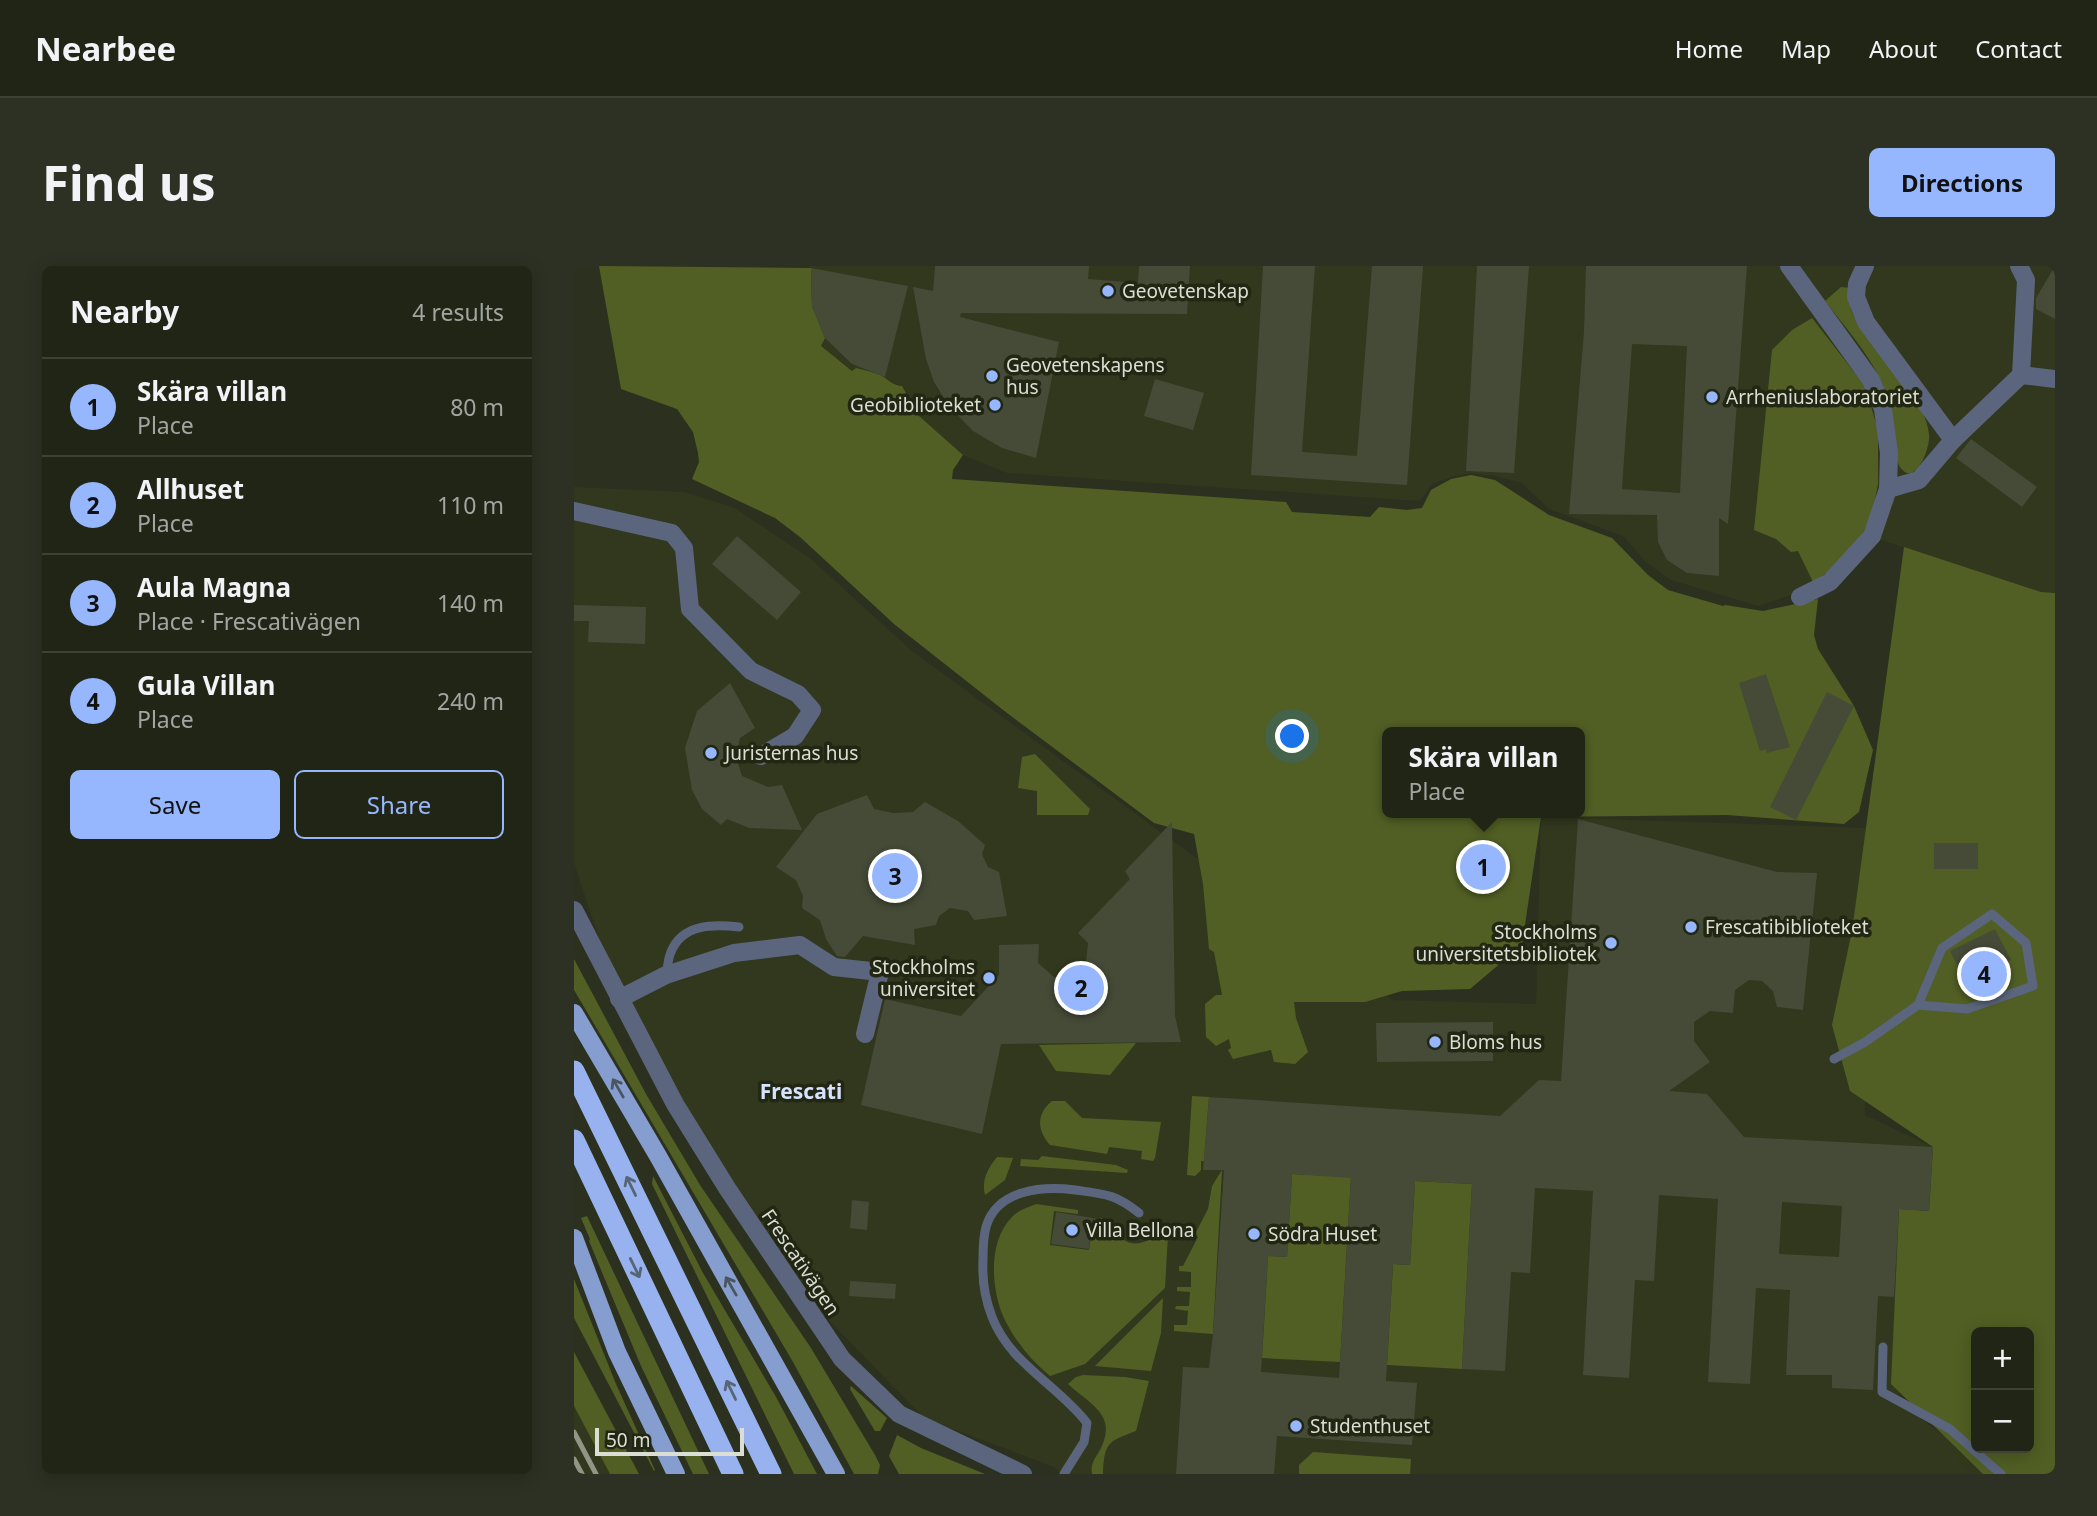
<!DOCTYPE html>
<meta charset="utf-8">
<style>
:root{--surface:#202516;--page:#2d3123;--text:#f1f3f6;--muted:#a2a5a1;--line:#3d4235;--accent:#96b6fd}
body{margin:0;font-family:"Noto Sans",sans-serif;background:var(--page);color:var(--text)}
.controls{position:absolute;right:21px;bottom:21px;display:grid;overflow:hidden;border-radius:10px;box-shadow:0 4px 18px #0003}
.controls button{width:63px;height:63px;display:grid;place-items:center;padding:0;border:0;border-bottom:2px solid var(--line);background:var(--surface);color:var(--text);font:35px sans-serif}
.scale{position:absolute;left:21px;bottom:18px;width:149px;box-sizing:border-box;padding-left:7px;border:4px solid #dbdfd3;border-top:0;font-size:19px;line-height:24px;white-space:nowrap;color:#dbdfd3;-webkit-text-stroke:5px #222714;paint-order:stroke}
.you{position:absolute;left:719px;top:471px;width:24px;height:24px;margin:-18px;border:5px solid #fff;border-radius:50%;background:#1a73e8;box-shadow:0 0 0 10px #1a73e833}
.badge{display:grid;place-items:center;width:46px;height:46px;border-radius:50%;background:var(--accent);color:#111;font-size:23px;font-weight:700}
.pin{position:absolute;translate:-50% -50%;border:4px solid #fff;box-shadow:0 2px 7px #0006}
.popup{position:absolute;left:808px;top:461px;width:203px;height:91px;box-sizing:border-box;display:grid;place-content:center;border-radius:10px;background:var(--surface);filter:drop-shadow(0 2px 5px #0005);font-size:23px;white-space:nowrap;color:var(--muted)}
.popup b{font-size:26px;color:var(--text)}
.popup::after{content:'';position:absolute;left:50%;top:100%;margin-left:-14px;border:14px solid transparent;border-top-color:var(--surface)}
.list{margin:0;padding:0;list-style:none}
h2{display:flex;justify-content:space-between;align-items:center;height:91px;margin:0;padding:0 28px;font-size:30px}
h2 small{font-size:23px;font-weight:400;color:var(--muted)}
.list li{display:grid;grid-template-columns:46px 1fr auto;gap:21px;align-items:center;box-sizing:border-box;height:98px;padding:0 28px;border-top:2px solid var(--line)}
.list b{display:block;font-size:26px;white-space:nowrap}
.list p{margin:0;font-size:23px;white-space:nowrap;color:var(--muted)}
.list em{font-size:23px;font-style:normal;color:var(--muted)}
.actions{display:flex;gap:14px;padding:21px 28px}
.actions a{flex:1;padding:16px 0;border:2px solid var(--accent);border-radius:10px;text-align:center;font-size:24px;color:var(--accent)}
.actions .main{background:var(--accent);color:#111}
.map{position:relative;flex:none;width:1481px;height:1208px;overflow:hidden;border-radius:10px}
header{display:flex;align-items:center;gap:42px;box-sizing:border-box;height:98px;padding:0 35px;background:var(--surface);border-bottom:2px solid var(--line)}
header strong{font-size:33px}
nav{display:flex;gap:38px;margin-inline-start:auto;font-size:24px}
.intro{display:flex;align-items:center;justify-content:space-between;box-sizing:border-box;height:168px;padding:0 42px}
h1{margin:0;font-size:49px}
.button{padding:18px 32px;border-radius:10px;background:var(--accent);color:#111;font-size:24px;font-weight:700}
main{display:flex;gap:42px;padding:0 42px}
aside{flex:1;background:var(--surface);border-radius:10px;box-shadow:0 4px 18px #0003}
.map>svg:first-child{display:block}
</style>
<header>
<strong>Nearbee</strong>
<nav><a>Home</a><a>Map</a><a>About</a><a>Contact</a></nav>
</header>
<div class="intro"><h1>Find us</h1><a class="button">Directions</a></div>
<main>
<aside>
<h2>Nearby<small>4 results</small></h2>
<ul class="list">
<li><span class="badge">1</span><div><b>Skära villan</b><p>Place</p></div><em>80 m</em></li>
<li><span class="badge">2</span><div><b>Allhuset</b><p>Place</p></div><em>110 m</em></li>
<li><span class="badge">3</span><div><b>Aula Magna</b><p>Place · Frescativägen</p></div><em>140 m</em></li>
<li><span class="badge">4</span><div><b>Gula Villan</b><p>Place</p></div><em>240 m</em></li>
</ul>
<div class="actions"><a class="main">Save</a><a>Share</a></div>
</aside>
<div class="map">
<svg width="1481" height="1208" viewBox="0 0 1481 1208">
<rect width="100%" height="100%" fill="#2b311e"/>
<g fill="#31381e">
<path d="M 233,0 L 1481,0 L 1481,327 L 1467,326 L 1298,271 L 1256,316 L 1184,340 L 1097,314 L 1072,296 L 1049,270 L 975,243 L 948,217 L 921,210 L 897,207 L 877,211 L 858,218 L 846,235 L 433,207 L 389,189 L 345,150 L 327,120 L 287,103 L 279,105 L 246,80 L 251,72 L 238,40 L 237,2 Z"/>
<path d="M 0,221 L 110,226 L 161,242 L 237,293 L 338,385 L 702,650 L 782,703 L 818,734 L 962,738 L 967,551 L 1292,562 L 1291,849 L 1359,881 L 1324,1136 L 1423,1208 L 488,1208 L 480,1201 L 350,1152 L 209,1007 L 45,733 L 0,597 Z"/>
<path d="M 0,1140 L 23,1183 L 36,1208 L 0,1208 Z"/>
</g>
<g fill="#515f24" fill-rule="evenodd">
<path d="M 25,0 L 237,2 L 238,40 L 251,72 L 247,80 L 278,105 L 282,102 C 290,104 299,106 306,109 C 314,113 318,119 328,120 L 345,150 L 389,189 L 379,204 L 378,213 L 712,236 L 718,246 L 796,251 L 805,241 L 833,244 L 848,242 L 857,224 L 877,213 L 897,209 L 921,214 L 975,249 L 1038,272 L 1074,309 L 1094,324 L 1149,340 L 1151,339 L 1189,345 L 1244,333 L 1240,369 L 1244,383 L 1280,440 L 1299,484 L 1285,546 L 1270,558 L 1153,549 L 967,551 L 948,679 L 896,723 L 828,725 L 791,736 L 720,736 L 722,752 L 734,786 L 721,798 L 700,796 L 697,784 L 659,793 L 654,784 L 657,782 L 655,773 L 642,780 L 632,771 L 631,738 L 642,729 L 648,729 L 640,686 L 635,683 L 629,618 L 620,568 L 580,557 L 433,447 L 320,358 L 226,271 L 201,252 L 118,213 L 125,196 L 124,187 L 119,166 L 103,143 L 47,123 ZM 813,466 L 1005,466 L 1005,547 L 813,547 Z"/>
<path d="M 1267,21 L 1276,22 C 1276,30 1275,40 1279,48 C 1282,55 1290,63 1294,69 C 1314,96 1352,135 1355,168 C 1357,181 1341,223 1326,201 C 1320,193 1319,148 1314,133 C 1303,96 1274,65 1251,35 Z"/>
<path d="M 1238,52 L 1291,120 L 1304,164 L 1304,218 L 1299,244 L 1288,270 L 1257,304 L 1239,316 L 1224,285 L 1217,286 L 1202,273 L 1180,264 L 1198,84 L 1218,64 Z"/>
<path d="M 1330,281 L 1467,326 L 1481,327 L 1481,1208 L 1409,1208 L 1317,1118 L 1325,943 L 1355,945 L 1359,881 L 1276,825 L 1258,759 L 1278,665 ZM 1402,1066 L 1455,1066 L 1455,1182 L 1402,1182 Z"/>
<path d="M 461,488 L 516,543 L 514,549 L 463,549 L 463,525 L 444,522 L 448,491 Z"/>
<path d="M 0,693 L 72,828 L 126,919 L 237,1082 L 301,1189 L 306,1199 L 304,1208 L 280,1208 L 219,1096 L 3,729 L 0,724 Z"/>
<path d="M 562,777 L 536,809 L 482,805 L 465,779 Z"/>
<path d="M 618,830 L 635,831 L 630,895 L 627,895 L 627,904 L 621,910 L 613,909 Z"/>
<path d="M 478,835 L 491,835 L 508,852 L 587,856 L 581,892 L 579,895 L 567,893 L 568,885 L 535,881 L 533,888 L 476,879 C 463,864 462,848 478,835 Z"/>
<path d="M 468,890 L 542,899 L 554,904 L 553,907 L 446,900 L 447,893 L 464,894 Z"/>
<path d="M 423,891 L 439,892 L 431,914 L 411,929 C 407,914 414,902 423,891 Z"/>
<path d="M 648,904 L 639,1068 L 600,1065 L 600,1059 L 613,1059 L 614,1045 L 601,1043 L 602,1040 L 615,1040 L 616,1026 L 603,1025 L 603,1021 L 617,1021 L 617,1006 L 605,1005 L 605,1000 L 609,1000 L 624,971 L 621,968 L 634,943 L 638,920 Z"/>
<path d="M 718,908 L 777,911 L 766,1096 L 688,1092 L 694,990 L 713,991 Z"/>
<path d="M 79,910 L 129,1007 L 202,1131 L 243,1208 L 220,1208 L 78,918 Z"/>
<path d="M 841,915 L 898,918 L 888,1103 L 813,1099 L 819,998 L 836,999 Z"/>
<path d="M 462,938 L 504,944 L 504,948 L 480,945 L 476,979 L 515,984 L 520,952 L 526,956 L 527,951 C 545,974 560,990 587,964 L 594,969 L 591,1022 L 511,1098 L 476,1110 C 457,1094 440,1074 429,1050 C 417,1021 414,975 438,951 C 444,944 453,942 462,938 Z"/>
<path d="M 13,950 L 135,1208 L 119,1208 L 67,1100 L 15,975 L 16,973 L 7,952 Z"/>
<path d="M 0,1013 L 42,1118 L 81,1204 L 80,1205 L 0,1052 Z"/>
<path d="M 589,1032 L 587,1067 L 577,1105 L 521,1100 Z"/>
<path d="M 0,1086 L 65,1208 L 36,1208 L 0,1140 Z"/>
<path d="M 509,1109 L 551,1111 L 575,1115 L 562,1165 C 535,1175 530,1176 529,1208 L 518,1208 C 516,1196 522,1192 527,1182 C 544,1148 514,1137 494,1118 L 502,1111 Z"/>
<path d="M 277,1120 L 313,1152 L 306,1165 L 301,1165 L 276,1123 Z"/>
<path d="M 323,1169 L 347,1182 L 411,1208 L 325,1208 L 315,1190 Z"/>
<path d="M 739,1186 L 837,1193 L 836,1208 L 725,1208 L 725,1199 Z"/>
</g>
<g fill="#454b37" fill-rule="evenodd">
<path d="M 361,0 L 515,0 L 514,13 L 564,17 L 565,0 L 616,0 L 613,48 L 387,47 L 386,51 L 485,76 L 462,192 L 428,182 L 399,165 L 375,140 L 360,116 L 352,93 L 339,21 L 359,25 Z"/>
<path d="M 689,0 L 741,0 L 728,186 L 783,190 L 798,0 L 849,0 L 833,219 L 677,209 Z"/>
<path d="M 903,0 L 955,0 L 940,207 L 892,205 Z"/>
<path d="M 1012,0 L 1173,0 L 1154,258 L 1145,252 L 1145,310 L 1113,307 L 1093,294 L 1084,276 L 1083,249 L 995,248 L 1010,66 ZM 1058,78 L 1113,80 L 1106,227 L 1048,223 Z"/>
<path d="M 1481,0 L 1481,53 L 1462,43 L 1462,32 Z"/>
<path d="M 237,2 L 334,20 L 311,111 L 278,98 L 251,72 L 238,40 Z"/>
<path d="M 581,113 L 630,127 L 619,164 L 570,150 Z"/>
<path d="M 1397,173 L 1463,221 L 1448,241 L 1382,192 Z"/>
<path d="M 163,270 L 227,326 L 203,354 L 138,298 Z"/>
<path d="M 0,339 L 72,341 L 71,378 L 14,376 L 15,355 L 0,355 Z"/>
<path d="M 1192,408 L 1216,481 L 1193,487 L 1192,483 L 1186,485 L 1165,417 Z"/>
<path d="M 156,417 L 181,462 L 166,472 L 162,491 L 168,510 L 194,521 L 208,519 L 228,564 L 175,562 L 153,553 L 147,559 L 128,543 L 118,524 L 111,482 L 123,445 Z"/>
<path d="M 1253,426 L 1280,440 L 1222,554 L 1196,541 Z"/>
<path d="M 293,529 L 300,543 L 319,547 L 339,546 L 351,536 L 384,555 L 411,579 L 408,588 L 414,601 L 425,606 L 433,650 L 400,654 L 394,645 L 376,642 L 365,650 L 362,659 L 340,663 L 341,679 L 289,670 L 271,691 L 263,690 L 252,673 L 246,654 L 228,642 L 229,630 L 222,614 L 202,601 L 243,548 Z"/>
<path d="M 1004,553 L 1203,606 L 1243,607 L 1229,744 L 1203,741 L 1199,725 L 1188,715 L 1175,714 L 1161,724 L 1159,747 L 1136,745 L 1120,756 L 1120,775 L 1136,796 L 1095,825 L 1133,828 L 1170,871 L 1359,881 L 1355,945 L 1325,943 L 1320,1031 L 1304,1030 L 1299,1124 L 1258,1122 L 1258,1109 L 1212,1109 L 1216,1024 L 1182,1022 L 1176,1118 L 1134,1116 L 1144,933 L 1085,929 L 1080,1015 L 1061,1014 L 1055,1112 L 1009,1109 L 1019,925 L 961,922 L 956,1007 L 937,1006 L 931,1105 L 888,1103 L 898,918 L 841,915 L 836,999 L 819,998 L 812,1115 L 843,1117 L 838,1179 L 703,1170 L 700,1208 L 602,1208 L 609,1101 L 635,1102 L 639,1068 L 650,904 L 629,904 L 635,831 L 926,850 L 965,814 L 987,815 ZM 718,908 L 777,912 L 765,1112 L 687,1106 L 694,990 L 713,991 ZM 1208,936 L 1268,940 L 1265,991 L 1205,988 Z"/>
<path d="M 598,556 L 601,750 L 607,776 L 427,778 L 408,868 L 287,839 L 311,733 L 387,750 L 425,709 L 425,679 L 465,678 L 464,697 L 480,711 L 499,710 L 512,696 L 514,677 L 504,667 L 556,613 L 551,605 Z"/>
<rect x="1360" y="577" width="44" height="26"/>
<path d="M 926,578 L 926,624 L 892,624 L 891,579 Z"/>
<path d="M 1421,663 L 1437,694 L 1427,698 L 1437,718 L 1400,733 L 1376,685 Z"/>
<path d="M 919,756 L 919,795 L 803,796 L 802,757 Z"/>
<path d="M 278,934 L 295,936 L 293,964 L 276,962 Z"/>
<path d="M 482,946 L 519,952 L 515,983 L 477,978 Z"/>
<path d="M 276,1015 L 322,1018 L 321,1033 L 275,1030 Z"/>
</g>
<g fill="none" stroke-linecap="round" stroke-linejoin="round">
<g stroke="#5b667e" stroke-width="9">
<path d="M 92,708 C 94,701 94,692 97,686 C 108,658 139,658 165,661"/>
<path d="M 1260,793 L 1291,776 L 1344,739 L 1393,743 L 1459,720 L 1452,677 L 1418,648 L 1368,682 L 1344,739"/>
<path d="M 1309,1081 L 1308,1126 L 1376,1163 L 1427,1208"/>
<path d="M 490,1208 L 510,1176 L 513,1157 C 484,1119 436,1098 418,1051 C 411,1033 408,1012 409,993 C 409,982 409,972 412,961 C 423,923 469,920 501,924 C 531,928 541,928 565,947"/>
</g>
<g stroke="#5b667e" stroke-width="18">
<path d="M 1215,0 L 1297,114 L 1309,143 L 1315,187 L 1314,223 L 1298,270 L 1256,316 L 1226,331"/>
<path d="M 1291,0 L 1283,18 L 1282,31 L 1292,56 L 1379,174"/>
<path d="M 1447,109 L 1481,113"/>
<path d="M 1314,223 L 1345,214 L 1379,174 L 1447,109 L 1452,14 L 1445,0"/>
<path d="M 0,245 L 98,267 L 110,282 L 116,343 L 177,405 L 224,428 L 238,444 L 221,470 L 187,490"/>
<path d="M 45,733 L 92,709 L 160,687 L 226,679 L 260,701 L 306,706 L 291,768"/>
</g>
<path stroke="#5b667e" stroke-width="18" d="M 0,644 L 101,838 L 153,922 L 268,1093 L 325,1148 L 449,1208"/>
<g stroke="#869dcf" stroke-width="18">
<path d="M 0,747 L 84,890 L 262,1208"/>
<path d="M 0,972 L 43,1086 L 102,1208"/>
</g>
<g stroke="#97b2ee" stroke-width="21">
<path d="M 0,805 L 197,1208"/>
<path d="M 0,874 L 159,1208"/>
</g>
<g stroke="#909586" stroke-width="5">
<path d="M 0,1166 L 22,1208"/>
<path d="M 0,1193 L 8,1208"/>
</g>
</g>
<defs><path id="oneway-shaft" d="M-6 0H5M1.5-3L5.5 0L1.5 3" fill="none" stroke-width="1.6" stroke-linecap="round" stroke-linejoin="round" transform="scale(1.75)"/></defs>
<g stroke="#4a565f">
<use href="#oneway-shaft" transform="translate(44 822) rotate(-120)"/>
<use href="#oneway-shaft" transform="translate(157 1020) rotate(-120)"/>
</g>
<g stroke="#576676">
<use href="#oneway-shaft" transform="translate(57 920) rotate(-116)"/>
<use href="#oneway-shaft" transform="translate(61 1002) rotate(64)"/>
<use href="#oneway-shaft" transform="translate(157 1124) rotate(-116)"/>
</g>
<g fill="#96b6fd" stroke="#222714" stroke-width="2.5">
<circle cx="534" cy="25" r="7"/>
<circle cx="418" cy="110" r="7"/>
<circle cx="1138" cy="131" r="7"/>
<circle cx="421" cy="139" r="7"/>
<circle cx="137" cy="487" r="7"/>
<circle cx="1117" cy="661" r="7"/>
<circle cx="1037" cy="677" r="7"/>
<circle cx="415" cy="712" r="7"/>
<circle cx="861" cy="776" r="7"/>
<circle cx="498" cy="964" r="7"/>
<circle cx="680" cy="968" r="7"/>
<circle cx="722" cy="1160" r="7"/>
</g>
<g text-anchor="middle" stroke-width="7" stroke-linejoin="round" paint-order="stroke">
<g font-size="19" fill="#dbdfd3" stroke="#222714" text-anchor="start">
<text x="548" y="32">Geovetenskap</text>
<text x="432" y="106">Geovetenskapens<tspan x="432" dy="22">hus</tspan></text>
<text x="1152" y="138">Arrheniuslaboratoriet</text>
<text x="407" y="146" text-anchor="end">Geobiblioteket</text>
<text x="151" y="494">Juristernas hus</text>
<text x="1131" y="668">Frescatibiblioteket</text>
<text x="1023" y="673" text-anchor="end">Stockholms<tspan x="1023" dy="22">universitetsbibliotek</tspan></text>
<text x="401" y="708" text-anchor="end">Stockholms<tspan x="401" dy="22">universitet</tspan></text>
<text x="875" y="783">Bloms hus</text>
<text x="512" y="971">Villa Bellona</text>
<text x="694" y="975">Södra Huset</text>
<text x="736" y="1167">Studenthuset</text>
</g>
<g font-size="19" fill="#dbdfd3" stroke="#222714">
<text transform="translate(227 996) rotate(56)" y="7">Frescativägen</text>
</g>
<g font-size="21" font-weight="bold" fill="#d6e2fe" stroke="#222714">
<text x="227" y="833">Frescati</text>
</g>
</g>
</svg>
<div class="controls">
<button>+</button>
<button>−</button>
</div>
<div class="scale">50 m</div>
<div class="you"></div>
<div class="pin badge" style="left:909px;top:601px">1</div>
<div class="popup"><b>Skära villan</b>Place</div>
<div class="pin badge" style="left:507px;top:722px">2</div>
<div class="pin badge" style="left:321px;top:610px">3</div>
<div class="pin badge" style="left:1410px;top:708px">4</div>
</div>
</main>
